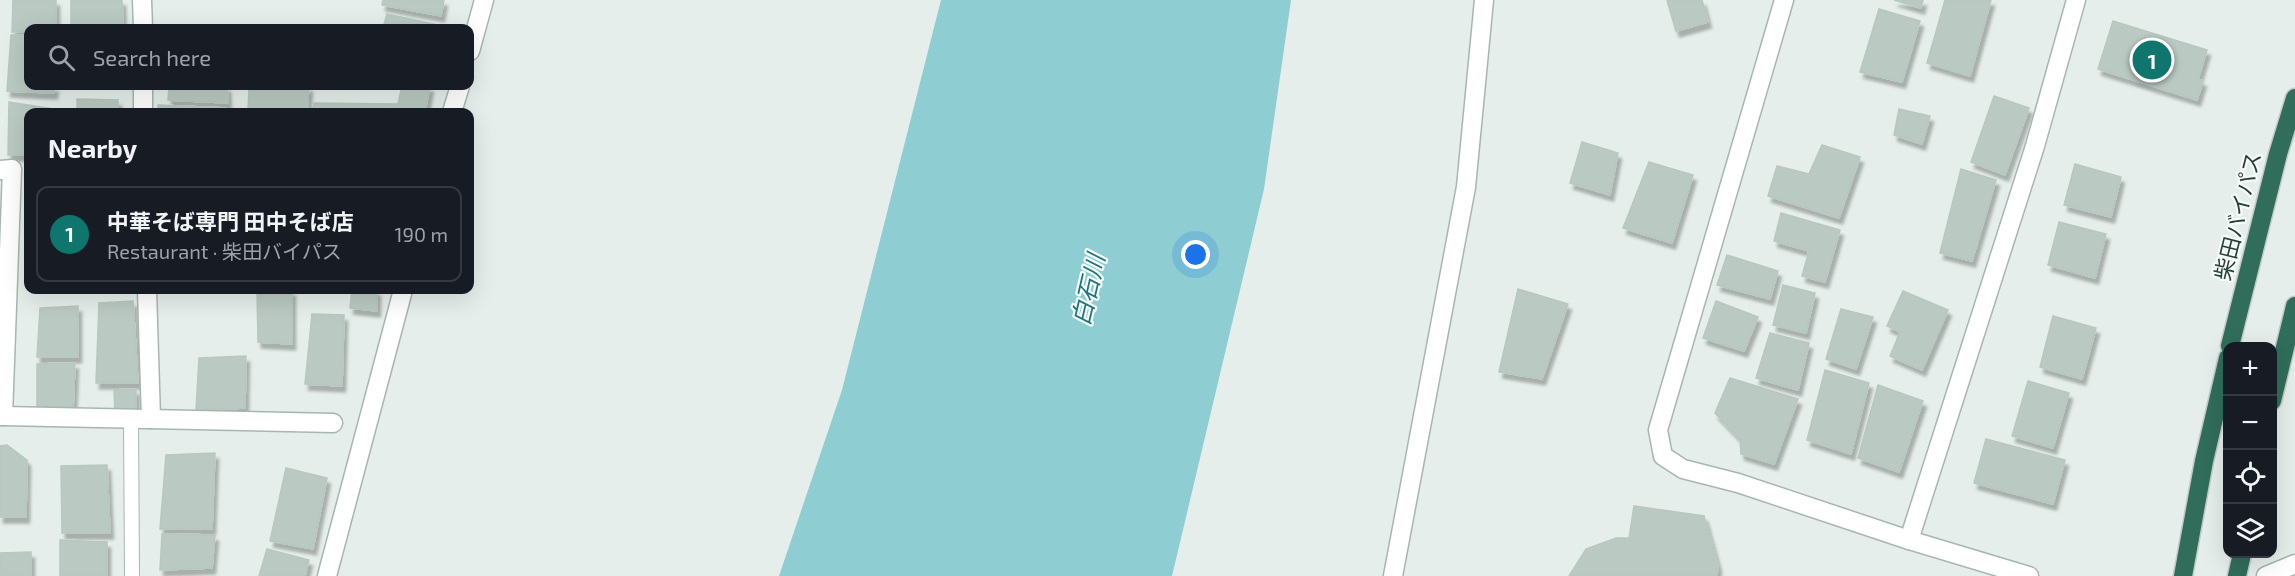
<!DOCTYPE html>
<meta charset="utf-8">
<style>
:root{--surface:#171b24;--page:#20242c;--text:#f1f3f6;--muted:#9ea1a6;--line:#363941;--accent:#0f766e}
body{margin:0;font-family:"Exo 2","Noto Sans JP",sans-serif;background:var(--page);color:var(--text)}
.controls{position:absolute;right:18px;bottom:18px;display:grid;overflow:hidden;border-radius:12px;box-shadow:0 6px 24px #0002}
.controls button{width:54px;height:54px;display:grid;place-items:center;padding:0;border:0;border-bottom:2px solid var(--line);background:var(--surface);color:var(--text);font:30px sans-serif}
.you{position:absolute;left:1196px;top:255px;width:21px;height:21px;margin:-15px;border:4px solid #fff;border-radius:50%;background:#1a73e8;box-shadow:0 0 0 9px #1a73e833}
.badge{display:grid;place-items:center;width:39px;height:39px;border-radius:50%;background:var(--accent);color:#fff;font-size:20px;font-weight:700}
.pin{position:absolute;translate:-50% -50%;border:3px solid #fff;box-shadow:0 2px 6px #0006}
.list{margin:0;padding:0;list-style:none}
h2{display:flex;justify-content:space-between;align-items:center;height:78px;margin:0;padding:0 24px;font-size:26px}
h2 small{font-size:20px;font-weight:400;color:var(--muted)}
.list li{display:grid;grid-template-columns:39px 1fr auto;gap:18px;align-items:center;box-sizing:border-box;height:96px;margin:0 12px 12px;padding:0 12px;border:2px solid var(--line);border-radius:12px}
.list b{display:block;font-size:22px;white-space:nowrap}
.list p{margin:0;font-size:20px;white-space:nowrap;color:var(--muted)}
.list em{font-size:20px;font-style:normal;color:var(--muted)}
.icon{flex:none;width:33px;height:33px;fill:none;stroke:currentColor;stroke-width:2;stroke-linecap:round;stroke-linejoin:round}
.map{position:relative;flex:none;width:2295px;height:576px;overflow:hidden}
.search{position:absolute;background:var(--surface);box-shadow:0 6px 24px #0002;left:24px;top:24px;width:450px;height:66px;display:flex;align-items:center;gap:15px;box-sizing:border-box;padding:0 21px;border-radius:12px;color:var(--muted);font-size:22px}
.panel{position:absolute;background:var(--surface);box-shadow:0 6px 24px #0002;left:24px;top:108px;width:450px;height:186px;border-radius:12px}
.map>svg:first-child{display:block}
</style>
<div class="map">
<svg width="2295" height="576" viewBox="0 0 2295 576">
<defs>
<filter id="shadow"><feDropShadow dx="3.5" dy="6" stdDeviation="1.5" flood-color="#0004"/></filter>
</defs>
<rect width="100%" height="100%" fill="#e5eeea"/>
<path fill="#8ecdd2" d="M 941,0 L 1291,0 L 1264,189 L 1172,576 L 779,576 L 842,390 Z"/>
<g fill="#bac9c2" stroke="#b7c8c0" stroke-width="1.5" filter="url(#shadow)">
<path d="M 13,0 L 56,0 L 56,28 L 28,28 L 28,31 L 12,32 Z"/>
<path d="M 71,0 L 122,0 L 123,28 L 71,28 Z"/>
<path d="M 383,0 L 444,0 L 441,16 L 382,5 Z"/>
<path d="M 1667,0 L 1702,0 L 1708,22 L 1676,31 Z"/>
<path d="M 1894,0 L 1923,0 L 1921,8 Z"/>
<path d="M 1945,0 L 1991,0 L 1970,76 L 1927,63 Z"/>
<path d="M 1879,9 L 1920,21 L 1902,82 L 1860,72 Z"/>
<path d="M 387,14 L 443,26 L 442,28 L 383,28 Z"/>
<path d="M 2113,21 L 2207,50 L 2198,79 L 2203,81 L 2197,100 L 2098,69 Z"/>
<path d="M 11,35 L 28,35 L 28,86 L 55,86 L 54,93 L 7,91 Z"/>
<path d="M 169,86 L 227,86 L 228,103 L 168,100 Z"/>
<path d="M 249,86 L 309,86 L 307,112 L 248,112 Z"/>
<path d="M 402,86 L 430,86 L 425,112 L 312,112 L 314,103 L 398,104 Z"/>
<path d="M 1994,96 L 2029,108 L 2005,175 L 1971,162 Z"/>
<path d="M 77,99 L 118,100 L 118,112 L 77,112 Z"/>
<path d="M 9,102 L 53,109 L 53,112 L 28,112 L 28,155 L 8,155 Z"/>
<path d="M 158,105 L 225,108 L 225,112 L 158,112 Z"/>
<path d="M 1899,109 L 1930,116 L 1922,144 L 1894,135 Z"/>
<path d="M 1582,142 L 1618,153 L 1610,195 L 1570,183 Z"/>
<path d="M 1822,145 L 1860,157 L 1839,218 L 1768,196 L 1777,166 L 1809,174 Z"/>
<path d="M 1649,162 L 1693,175 L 1672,243 L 1623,228 Z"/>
<path d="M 2075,164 L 2121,177 L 2111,217 L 2064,205 Z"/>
<path d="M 1961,169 L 1996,180 L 1972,261 L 1940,253 Z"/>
<path d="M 1781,213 L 1840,230 L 1825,282 L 1802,276 L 1809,251 L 1774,241 Z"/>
<path d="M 2059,222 L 2106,234 L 2095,278 L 2048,265 Z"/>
<path d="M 1727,255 L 1778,271 L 1770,299 L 1717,285 Z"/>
<path d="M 1783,285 L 1815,293 L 1806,333 L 1773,325 Z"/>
<path d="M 1518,289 L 1568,304 L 1542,379 L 1499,372 Z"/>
<path d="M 257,290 L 292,290 L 292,344 L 258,342 Z"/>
<path d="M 352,290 L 377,290 L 377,311 L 350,308 Z"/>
<path d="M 1903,291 L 1948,310 L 1922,370 L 1890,356 L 1900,332 L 1887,326 Z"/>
<path d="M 133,301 L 138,383 L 96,383 L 99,303 Z"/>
<path d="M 1716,301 L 1758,317 L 1744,351 L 1703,338 Z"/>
<path d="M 78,306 L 78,357 L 37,357 L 40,308 Z"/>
<path d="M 1841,309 L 1873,317 L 1856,369 L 1826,359 Z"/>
<path d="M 312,314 L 344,315 L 342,386 L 305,384 Z"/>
<path d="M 2053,316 L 2096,328 L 2082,379 L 2040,367 Z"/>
<path d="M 1770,333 L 1809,343 L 1798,390 L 1756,378 Z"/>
<path d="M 246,356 L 245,408 L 196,410 L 199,358 Z"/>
<path d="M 75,363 L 73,410 L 37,409 L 37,364 Z"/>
<path d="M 1825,370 L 1869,383 L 1851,454 L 1807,440 Z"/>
<path d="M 1730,378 L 1798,399 L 1774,464 L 1741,454 L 1740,439 L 1715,413 Z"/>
<path d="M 2028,381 L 2069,393 L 2053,448 L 2012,436 Z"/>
<path d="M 1878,385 L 1923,401 L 1899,472 L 1858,458 Z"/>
<path d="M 136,389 L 136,415 L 115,414 L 114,390 Z"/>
<path d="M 1986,439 L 2065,460 L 2053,504 L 1974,483 Z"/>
<path d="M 7,445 L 27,460 L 26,517 L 0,517 L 0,446 Z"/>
<path d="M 215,453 L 212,529 L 160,529 L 166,455 Z"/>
<path d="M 107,465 L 110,533 L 62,533 L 61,466 Z"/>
<path d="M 286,468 L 327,478 L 313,549 L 270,541 Z"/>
<path d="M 1634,506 L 1704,516 L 1718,566 L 1717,576 L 1569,576 L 1586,549 L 1616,538 L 1629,538 Z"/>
<path d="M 162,534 L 215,535 L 212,568 L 160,570 Z"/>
<path d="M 60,540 L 107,542 L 107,576 L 60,576 Z"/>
<path d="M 267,549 L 309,560 L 305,576 L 259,576 Z"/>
<path d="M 31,552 L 31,576 L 0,576 L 0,553 Z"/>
</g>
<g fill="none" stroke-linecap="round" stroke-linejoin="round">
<g stroke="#a7b6b1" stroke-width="16">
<path id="lane" d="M 131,418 L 132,576"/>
</g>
<g stroke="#a7b6b1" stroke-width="21">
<g id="street">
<path d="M 142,0 L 143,28"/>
<path d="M 1784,0 L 1658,430 L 1663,456 L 1683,469 L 1738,483 L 1909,540 L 2029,576"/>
<path d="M 470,51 L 484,0"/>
<path d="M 143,86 L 143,112"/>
<path d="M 452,112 L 460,86"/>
<path d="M 0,170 L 12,169 L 3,416 L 0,416"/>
<path d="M 147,290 L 151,419"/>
<path d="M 3,416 L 333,423"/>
<path d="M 1909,540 L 2035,146 L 2076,0"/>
<path d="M 327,576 L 403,290"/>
<path d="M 1393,576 L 1466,187 L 1484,0"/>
<path d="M 2266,576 L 2295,564"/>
</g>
</g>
<g stroke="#c2cac7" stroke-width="21">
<g id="highway">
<path d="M 2230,346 L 2278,154 L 2295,98"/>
<path d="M 2272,401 L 2295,306"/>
<path d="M 2183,576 L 2204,461 L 2228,358"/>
<path d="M 2237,576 L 2242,554"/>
</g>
</g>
<use href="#lane" stroke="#fff" stroke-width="14"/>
<use href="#street" stroke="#fff" stroke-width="18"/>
<use href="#highway" stroke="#306d5b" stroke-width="18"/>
</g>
<g text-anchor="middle" stroke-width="4.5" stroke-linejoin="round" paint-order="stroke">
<g font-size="22" fill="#244037" stroke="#f6faf8">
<text transform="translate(2238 216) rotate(-76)" y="8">柴田バイパス</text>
</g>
<g font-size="24" font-style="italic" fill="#1e757d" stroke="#f6faf8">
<text transform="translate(1089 290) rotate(-77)" y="8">白石川</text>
</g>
</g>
</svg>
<div class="controls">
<button>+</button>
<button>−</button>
<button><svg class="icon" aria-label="locate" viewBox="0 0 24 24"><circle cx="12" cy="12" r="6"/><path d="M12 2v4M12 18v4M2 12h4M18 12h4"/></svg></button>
<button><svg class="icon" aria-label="layers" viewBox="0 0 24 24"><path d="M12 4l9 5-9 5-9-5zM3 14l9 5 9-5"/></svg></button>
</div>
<div class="you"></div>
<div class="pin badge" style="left:2152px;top:60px">1</div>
<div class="search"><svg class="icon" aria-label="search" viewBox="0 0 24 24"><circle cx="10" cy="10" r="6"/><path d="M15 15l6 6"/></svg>Search here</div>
<section class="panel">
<h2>Nearby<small></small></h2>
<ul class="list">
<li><span class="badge">1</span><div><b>中華そば専門 田中そば店</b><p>Restaurant · 柴田バイパス</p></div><em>190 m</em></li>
</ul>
</section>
</div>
